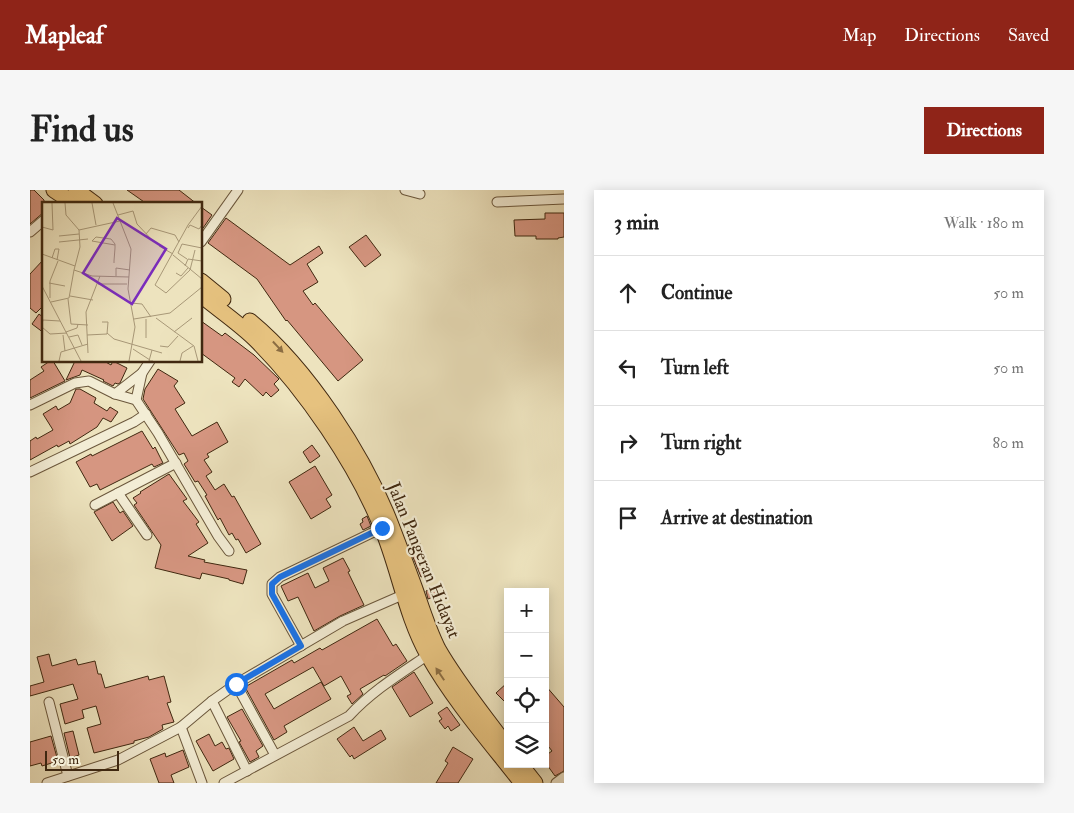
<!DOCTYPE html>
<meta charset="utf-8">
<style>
:root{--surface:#fff;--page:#f6f6f6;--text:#222;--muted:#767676;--line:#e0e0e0;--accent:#8f2418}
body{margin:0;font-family:"IM FELL Double Pica",serif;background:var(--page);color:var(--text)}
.controls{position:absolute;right:15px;bottom:15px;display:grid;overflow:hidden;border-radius:0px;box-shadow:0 2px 12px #0003}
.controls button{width:45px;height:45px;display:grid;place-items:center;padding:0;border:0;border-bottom:1px solid var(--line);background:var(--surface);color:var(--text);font:25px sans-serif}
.scale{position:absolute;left:15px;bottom:12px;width:74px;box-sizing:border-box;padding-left:5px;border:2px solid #402810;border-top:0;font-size:14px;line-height:18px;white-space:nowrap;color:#402810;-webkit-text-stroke:4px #f3edd5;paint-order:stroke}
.stop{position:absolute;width:15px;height:15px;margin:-11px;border:4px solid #1a73e8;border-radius:50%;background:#fff}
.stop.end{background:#1a73e8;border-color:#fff;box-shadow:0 1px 5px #0008}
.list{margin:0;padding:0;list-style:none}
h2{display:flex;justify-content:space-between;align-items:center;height:65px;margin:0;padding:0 20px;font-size:21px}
h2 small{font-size:16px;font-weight:400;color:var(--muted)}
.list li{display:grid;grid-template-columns:32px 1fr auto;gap:15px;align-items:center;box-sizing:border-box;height:75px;padding:0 20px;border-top:1px solid var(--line)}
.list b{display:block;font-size:19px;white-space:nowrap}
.list em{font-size:16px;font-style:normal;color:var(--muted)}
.icon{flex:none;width:28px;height:28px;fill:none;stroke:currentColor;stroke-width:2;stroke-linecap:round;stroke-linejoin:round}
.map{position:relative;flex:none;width:534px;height:593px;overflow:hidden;border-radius:0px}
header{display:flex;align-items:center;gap:30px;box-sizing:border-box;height:70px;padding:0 25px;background:var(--accent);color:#fff}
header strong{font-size:24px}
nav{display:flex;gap:28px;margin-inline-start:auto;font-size:18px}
.intro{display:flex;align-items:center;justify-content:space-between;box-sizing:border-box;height:120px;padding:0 30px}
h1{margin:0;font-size:35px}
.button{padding:12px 22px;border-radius:0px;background:var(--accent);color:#fff;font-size:18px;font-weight:700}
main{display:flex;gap:30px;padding:0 30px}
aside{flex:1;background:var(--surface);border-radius:0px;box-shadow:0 2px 12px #0003}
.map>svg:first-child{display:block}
</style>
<header>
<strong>Mapleaf</strong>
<nav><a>Map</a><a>Directions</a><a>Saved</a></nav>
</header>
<div class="intro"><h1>Find us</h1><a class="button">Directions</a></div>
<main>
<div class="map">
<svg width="534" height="593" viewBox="0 0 534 593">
<rect width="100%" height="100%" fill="#ede3be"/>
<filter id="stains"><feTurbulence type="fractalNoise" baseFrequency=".004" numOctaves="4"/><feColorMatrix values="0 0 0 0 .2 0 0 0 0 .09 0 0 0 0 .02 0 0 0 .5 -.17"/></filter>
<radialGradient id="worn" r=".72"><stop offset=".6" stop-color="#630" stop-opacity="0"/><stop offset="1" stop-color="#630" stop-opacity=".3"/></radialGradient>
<g fill="#d69681" stroke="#402810">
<path d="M 0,0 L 4,0 L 14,10 L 14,22 L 0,34 Z"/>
<path d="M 97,0 L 149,0 L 167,14 L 117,14 Z"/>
<path d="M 171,17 L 182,25 L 171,41 Z"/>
<path d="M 515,23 L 534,23 L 534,47 L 528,48 L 528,49 L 506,49 L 506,46 L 485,46 L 484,30 L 515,29 Z"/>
<path d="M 196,28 L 260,75 L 289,56 L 293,63 L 277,74 L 288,92 L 273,101 L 283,115 L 285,113 L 333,170 L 308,191 L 257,130 L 256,131 L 227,89 L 178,53 Z"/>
<path d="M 336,45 L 351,65 L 335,77 L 319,57 Z"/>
<path d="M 14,69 L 14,115 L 6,123 L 0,118 L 0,84 Z"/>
<path d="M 9,124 L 14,128 L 14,143 L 2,134 Z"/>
<path d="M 171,131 L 192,146 L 195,143 L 224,165 L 249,189 L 244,194 L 249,200 L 241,207 L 236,202 L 233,206 L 215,189 L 209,197 L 202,192 L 205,188 L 171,163 Z"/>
<path d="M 20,171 L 23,171 L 35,191 L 0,208 L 0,190 L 14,181 L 11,177 Z"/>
<path d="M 45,171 L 74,171 L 81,175 L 83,171 L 97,178 L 90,193 L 88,194 L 85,193 L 83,196 L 73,191 L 74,190 L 52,180 L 50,185 L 36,190 Z"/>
<path d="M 128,179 L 148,191 L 144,196 L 155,213 L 145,219 L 162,246 L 187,232 L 198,252 L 177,264 L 179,267 L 174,270 L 182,282 L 176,286 L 185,300 L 194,294 L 202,307 L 204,306 L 231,354 L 216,363 L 208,349 L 206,350 L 202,343 L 199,345 L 190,328 L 188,330 L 175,306 L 177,305 L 168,291 L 165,292 L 154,274 L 158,271 L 154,263 L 149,265 L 113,209 L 115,199 Z"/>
<path d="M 46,199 L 50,199 L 66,208 L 64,213 L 77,221 L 80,217 L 88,222 L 81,232 L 73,228 L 67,237 L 40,254 L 39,251 L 28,257 L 27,255 L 0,270 L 0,251 L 6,247 L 7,249 L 23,240 L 13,224 L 26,216 L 28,220 L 40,213 Z"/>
<path d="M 112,241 L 123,259 L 125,257 L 133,273 L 124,277 L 122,274 L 70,300 L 67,294 L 60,297 L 46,272 L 61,264 L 62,266 Z"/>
<path d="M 282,255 L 290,266 L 280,273 L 273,262 Z"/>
<path d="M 285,276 L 302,305 L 296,309 L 301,317 L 281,329 L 259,292 Z"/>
<path d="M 139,284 L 157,309 L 153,311 L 169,332 L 166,334 L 178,353 L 158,366 L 175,370 L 174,372 L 217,380 L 213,394 L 199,390 L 199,389 L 172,383 L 170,389 L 125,378 L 131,355 L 104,315 L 107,313 L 103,308 L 111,303 L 110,302 Z"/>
<path d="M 83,312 L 90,323 L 93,321 L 103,336 L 82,351 L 64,322 Z"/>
<path d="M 337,326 L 341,336 L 333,340 L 330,334 L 333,332 L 332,329 Z"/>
<path d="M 389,351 L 399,384 L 391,387 L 378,355 Z"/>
<path d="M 313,368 L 320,381 L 318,382 L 334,415 L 310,426 L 284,441 L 268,407 L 258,411 L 251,396 L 278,383 L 285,398 L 299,391 L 293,378 Z"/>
<path d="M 404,397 L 408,405 L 398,409 L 396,401 Z"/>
<path d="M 347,429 L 363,456 L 366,454 L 377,471 L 355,486 L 354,485 L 330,499 L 333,504 L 322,514 L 317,506 L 321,504 L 311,486 L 294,496 L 283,477 L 235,504 L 244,519 L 291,492 L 301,509 L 254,536 L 257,542 L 244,550 L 215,497 L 262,470 L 264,473 L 290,458 L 292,460 Z"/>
<path d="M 19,464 L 22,476 L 46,469 L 48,475 L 65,471 L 68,484 L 71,484 L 75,498 L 118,486 L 119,490 L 134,486 L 141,512 L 137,513 L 144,532 L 132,535 L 133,539 L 119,547 L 104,551 L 104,553 L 64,563 L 57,538 L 71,534 L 66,516 L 52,520 L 54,528 L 35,534 L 30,514 L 48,509 L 43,494 L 0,506 L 0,496 L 14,492 L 7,467 Z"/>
<path d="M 384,482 L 403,513 L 380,527 L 362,497 Z"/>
<path d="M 478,492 L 478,515 L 466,503 Z"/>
<path d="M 515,495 L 534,517 L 534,581 L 525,586 L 515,572 L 515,566 L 522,561 L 515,552 Z"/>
<path d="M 417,517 L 430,535 L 421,541 L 418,536 L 415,539 L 409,531 L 412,529 L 408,523 Z"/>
<path d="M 212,519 L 233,556 L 226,561 L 229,567 L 220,572 L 209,552 L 211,551 L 197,527 Z"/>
<path d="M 324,537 L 333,551 L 351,540 L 356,549 L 324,569 L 322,565 L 320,567 L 307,549 Z"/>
<path d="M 43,541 L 49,565 L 40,568 L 34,543 Z"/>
<path d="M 179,544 L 185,556 L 192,552 L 196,559 L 199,558 L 204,569 L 183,581 L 166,551 Z"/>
<path d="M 21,546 L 28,571 L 12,576 L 11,573 L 0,576 L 0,552 Z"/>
<path d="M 423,557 L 443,569 L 428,593 L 406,593 L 418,573 L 415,571 Z"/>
<path d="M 153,560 L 159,577 L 141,585 L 144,593 L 129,593 L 120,569 L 135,563 L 136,567 Z"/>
</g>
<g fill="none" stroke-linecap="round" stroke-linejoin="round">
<g stroke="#6b573c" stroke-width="11">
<g id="minor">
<path d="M 375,0 L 390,4"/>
<path d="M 467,12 L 534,9"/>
<path d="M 0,42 L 14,30"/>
<path d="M 171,52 L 208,0"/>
<path d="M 85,204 L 112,183 L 120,171"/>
<path d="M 106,210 L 112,183"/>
<path d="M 0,215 L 45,193 L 59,191 L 85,204 L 106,210 L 128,243 L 188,346 L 199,361"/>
<path d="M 0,282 L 104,232 L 116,224"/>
<path d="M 88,303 L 117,345"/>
<path d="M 65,315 L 146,273"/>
<path d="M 271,456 L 242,404 L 242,394 L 250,387 L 352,338"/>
<path d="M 206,494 L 245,565"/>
<path d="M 182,511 L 217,581"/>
<path d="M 19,512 L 38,586"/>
<path d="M 151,537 L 172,593"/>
<path d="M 17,593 L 88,570 L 151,537 L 182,511 L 206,494 L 313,431 L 377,403"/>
<path d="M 194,593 L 319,526 C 342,501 370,484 398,465"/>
<path d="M 526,593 L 534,587"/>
</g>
</g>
<g stroke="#402810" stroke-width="17">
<g id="trunk">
<path d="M 24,0 L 45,14"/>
<path d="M 46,0 L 65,14"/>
<path d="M 171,91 L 193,109"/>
<path d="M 171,105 C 189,120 210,134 226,150 C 275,199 326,274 352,338 C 369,379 376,426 398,465 C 424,511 460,552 492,593"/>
<path d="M 220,131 C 278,179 334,265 361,335 C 369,356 377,377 385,399 C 392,419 398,439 408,459 C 428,494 454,525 478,558"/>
<path d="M 490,574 L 505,593"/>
</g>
</g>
<use href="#minor" stroke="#f3edd5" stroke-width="9"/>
<use href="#trunk" stroke="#e6c27f" stroke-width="15"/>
</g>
<defs><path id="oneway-solid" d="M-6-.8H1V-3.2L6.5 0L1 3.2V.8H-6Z" transform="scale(1.25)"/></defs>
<g fill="#8b6d42">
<use href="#oneway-solid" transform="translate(248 157) rotate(47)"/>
<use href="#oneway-solid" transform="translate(410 484) rotate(-124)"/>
</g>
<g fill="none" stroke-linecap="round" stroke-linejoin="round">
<path stroke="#1a73e8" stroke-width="6" d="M 206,494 L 271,456 L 242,404 L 242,394 L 250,387 L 352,338"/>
</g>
<g text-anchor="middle" stroke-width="4.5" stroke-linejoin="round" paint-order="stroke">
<g font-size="18" fill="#402810" stroke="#f3edd5">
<text transform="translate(394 370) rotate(68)" y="6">Jalan Pangeran Hidayat</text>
</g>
</g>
<g transform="translate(12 12)">
<rect width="160" height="160" fill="#ede3be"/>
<path fill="none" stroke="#a89878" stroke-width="1" d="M 23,1 L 24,13 L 37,28 L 38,45 L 32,68 L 50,74 L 87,75M 50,1 L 54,23M 71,1 L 89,47 L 86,87 L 93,125 L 87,159M 76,13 L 91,9 L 95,22 L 111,39M 0,25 L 11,28 L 10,1M 146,26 L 148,23 L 157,27 L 160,23M 37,28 L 78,19M 104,32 L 109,26 L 133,33 L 137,40M 17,34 L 37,32M 17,40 L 46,37M 117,44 L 131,52M 0,52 L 33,64M 131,53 L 160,77M 10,56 L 13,47 L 17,47 L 15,58M 145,57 L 136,51 L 140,42 L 160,46M 72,61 L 72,59 L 73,46 L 73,42 L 69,37 L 54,35 L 50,39 L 73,43M 143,64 L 146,57 L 160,59M 148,68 L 124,91 L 113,83 L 146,23 L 160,4M 148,68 L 153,48M 134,71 L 139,74 L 146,66M 74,74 L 74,66 L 88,68M 7,81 L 23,84M 56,82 L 85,82M 0,84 L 39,159M 28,94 L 51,98M 8,96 L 8,79 L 16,59M 26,97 L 29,122 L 46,123M 9,100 L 27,96 L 32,68M 89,101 L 100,102 L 109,115M 114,116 L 152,144 L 156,159M 92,117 L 128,111 L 160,85M 104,117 L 104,136M 0,122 L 1,118 L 18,119M 0,125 L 8,132 L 25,131M 24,130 L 35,126 L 36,122M 132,130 L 150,116M 65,131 L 72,137 L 120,151M 21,133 L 23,149M 45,133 L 65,132 L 66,120 L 60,120M 27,135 L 36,133 L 40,143M 118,144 L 126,145 L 136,134M 91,147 L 108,158M 110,148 L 107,159 L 111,159M 46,151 L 44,110 L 58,74M 17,159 L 19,150 L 46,142M 138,159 L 140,151 L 151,144"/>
<path fill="#7b2cbf" fill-opacity="0.15" stroke="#7b2cbf" stroke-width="2.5" d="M 75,16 L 124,47 L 90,102 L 41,71 Z"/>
<rect width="160" height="160" fill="none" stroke="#402810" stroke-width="2.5"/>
</g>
<rect width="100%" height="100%" filter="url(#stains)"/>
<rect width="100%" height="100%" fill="url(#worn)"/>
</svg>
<div class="controls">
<button>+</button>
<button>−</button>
<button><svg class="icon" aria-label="locate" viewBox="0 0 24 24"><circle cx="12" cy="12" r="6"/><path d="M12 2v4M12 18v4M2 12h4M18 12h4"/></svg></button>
<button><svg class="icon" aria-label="layers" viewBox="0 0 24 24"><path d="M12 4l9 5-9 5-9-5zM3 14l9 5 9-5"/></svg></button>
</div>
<div class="scale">50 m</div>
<div class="stop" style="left:206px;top:494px"></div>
<div class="stop end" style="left:352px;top:338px"></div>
</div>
<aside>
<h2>3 min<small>Walk · 180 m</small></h2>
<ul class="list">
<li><svg class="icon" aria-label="ahead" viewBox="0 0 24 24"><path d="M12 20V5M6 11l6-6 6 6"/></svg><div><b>Continue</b></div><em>50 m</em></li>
<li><svg class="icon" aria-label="left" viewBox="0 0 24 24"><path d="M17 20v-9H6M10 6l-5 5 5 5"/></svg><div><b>Turn left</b></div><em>50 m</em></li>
<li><svg class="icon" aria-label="right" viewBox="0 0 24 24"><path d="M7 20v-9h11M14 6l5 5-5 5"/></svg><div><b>Turn right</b></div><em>80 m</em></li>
<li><svg class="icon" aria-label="arrive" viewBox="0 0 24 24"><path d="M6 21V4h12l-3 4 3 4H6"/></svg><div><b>Arrive at destination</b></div></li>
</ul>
</aside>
</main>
